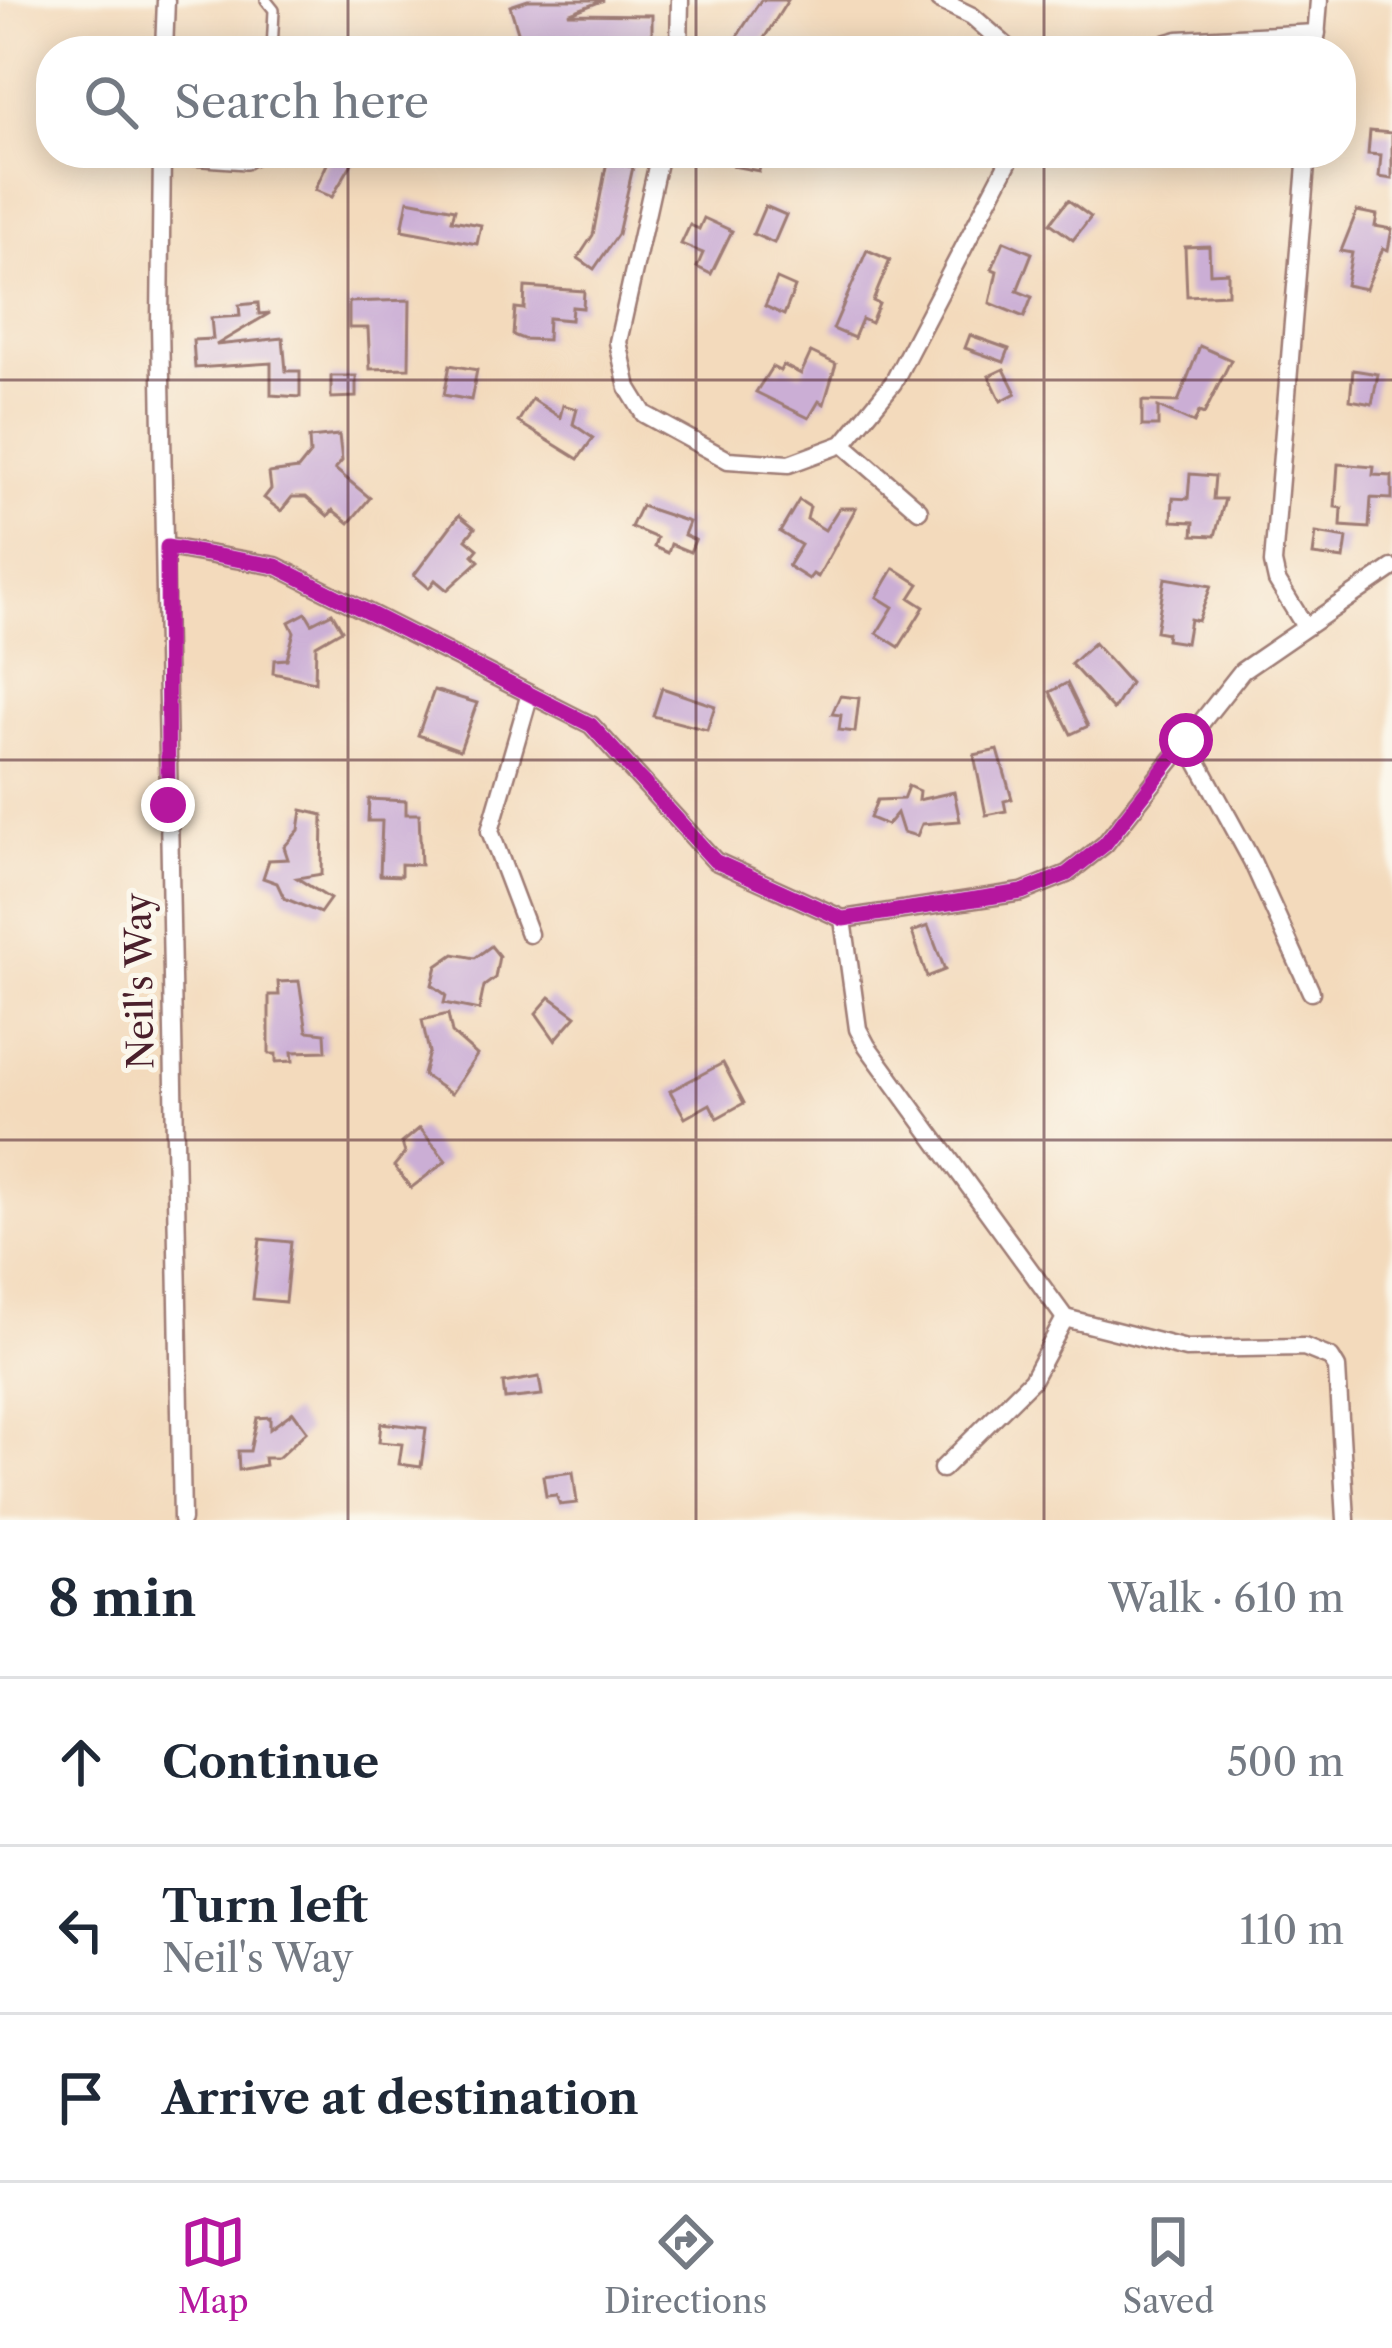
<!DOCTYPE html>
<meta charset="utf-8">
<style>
:root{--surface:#fff;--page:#f6f6f7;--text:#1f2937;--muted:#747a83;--line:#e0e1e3;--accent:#b5179e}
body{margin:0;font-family:"Libre Caslon Text",serif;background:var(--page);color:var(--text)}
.stop{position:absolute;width:36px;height:36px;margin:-27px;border:9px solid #b5179e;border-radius:50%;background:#fff}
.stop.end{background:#b5179e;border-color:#fff;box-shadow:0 3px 12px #0008}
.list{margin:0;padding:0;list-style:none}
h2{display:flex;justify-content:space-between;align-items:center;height:156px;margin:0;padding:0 48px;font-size:51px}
h2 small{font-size:39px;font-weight:400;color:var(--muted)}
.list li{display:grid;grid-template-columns:78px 1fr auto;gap:36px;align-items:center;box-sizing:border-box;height:168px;padding:0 48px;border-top:3px solid var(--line)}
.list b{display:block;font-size:45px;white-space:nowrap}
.list p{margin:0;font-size:39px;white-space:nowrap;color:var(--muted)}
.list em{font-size:39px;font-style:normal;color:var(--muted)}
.icon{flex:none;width:66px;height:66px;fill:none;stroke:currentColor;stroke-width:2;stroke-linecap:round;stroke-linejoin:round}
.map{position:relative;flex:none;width:1392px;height:1520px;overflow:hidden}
.search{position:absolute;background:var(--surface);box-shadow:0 6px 30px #0003;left:36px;right:36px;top:36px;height:132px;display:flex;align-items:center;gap:30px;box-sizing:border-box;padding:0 42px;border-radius:48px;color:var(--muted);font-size:45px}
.sheet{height:660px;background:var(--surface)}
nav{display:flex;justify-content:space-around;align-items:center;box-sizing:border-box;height:168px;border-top:3px solid var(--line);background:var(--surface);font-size:33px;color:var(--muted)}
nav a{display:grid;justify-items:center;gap:6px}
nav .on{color:var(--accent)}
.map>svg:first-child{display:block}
</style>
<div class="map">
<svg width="1392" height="1520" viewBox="0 0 1392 1520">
<rect width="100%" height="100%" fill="#fbf7ec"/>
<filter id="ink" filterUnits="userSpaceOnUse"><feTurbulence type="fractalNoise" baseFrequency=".00833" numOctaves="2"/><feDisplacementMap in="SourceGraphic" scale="24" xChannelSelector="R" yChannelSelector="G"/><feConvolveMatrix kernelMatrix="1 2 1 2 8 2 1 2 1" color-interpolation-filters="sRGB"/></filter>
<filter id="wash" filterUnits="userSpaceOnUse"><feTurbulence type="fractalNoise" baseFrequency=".004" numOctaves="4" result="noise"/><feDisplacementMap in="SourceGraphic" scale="48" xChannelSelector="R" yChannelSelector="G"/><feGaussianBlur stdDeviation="2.7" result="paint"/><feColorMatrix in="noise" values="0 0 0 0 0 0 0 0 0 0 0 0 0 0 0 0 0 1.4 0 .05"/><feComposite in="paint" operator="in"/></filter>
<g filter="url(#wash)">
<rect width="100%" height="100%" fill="#f3dabc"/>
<g id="blocks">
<g fill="#cbaed5">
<path d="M 528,0 L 604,0 L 568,14 L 652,15 L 652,44 L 583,38 L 587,51 L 524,51 L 510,6 Z"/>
<path d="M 761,0 L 788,0 L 756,51 L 736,38 Z"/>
<path d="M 1370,131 L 1392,133 L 1392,179 L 1379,177 L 1381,155 L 1368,154 Z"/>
<path d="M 332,153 L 355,158 L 332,197 L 315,190 Z"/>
<path d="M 736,153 L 763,153 L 759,171 L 733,166 Z"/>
<path d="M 607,161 L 633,167 L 618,234 L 594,269 L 578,258 L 593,235 Z"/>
<path d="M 408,200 L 455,209 L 452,220 L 481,225 L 477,244 L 402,230 Z"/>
<path d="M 1068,200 L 1091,217 L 1073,240 L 1050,223 Z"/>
<path d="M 765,206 L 786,215 L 774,243 L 753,234 Z"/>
<path d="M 1357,211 L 1377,215 L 1375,226 L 1392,229 L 1388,250 L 1383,248 L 1366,289 L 1346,285 L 1352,253 L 1341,251 Z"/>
<path d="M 704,218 L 732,231 L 711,274 L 697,267 L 703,253 L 681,244 L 690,225 L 699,229 Z"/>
<path d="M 1004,241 L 1032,253 L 1017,291 L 1032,297 L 1024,317 L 990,303 L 997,271 L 992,269 Z"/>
<path d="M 1209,246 L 1210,273 L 1228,272 L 1228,294 L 1187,296 L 1185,247 Z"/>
<path d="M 867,250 L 890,260 L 873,301 L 879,304 L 871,323 L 862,319 L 854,338 L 833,329 Z"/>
<path d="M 777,279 L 795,287 L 784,315 L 765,306 Z"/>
<path d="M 525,287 L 584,291 L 583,308 L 572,307 L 571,320 L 548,318 L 547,340 L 523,339 L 513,335 L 515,308 L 524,309 Z"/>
<path d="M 410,300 L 409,368 L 370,369 L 368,328 L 349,328 L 349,302 Z"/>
<path d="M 258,303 L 259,314 L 270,313 L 216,345 L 283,338 L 286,371 L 300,371 L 300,397 L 271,395 L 271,363 L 195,368 L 193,340 L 213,339 L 211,318 L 240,316 L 239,305 Z"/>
<path d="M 970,335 L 1009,349 L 1004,362 L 965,348 Z"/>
<path d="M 1200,346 L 1231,360 L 1204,414 L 1199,412 L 1194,423 L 1158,407 L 1158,426 L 1142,426 L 1142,401 L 1178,402 Z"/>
<path d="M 811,352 L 836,364 L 824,404 L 819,401 L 809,418 L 756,392 L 772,367 L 780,371 L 783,365 L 801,374 Z"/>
<path d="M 450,365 L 477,370 L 471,400 L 444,395 Z"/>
<path d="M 1004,369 L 1016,393 L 1001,401 L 989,376 Z"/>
<path d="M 1353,370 L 1378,374 L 1372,404 L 1350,400 Z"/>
<path d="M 331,376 L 356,376 L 356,397 L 331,398 Z"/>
<path d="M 532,399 L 560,417 L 563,405 L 577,409 L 573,424 L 593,438 L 578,459 L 518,422 Z"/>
<path d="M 339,435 L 342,461 L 335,469 L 370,498 L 349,523 L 333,510 L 328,516 L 306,497 L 292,497 L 281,511 L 264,498 L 271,489 L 269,473 L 298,469 L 310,454 L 309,438 Z"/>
<path d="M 1338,464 L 1374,467 L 1373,475 L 1392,476 L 1392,499 L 1371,498 L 1369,528 L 1341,526 L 1342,508 L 1335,507 Z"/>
<path d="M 1190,474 L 1215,476 L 1213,499 L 1225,499 L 1215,536 L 1193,535 L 1194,522 L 1172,521 L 1173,498 L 1188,499 Z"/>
<path d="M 799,500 L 810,507 L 807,519 L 825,530 L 839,508 L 856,508 L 818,577 L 813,574 L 809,579 L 788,566 L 801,545 L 780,532 Z"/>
<path d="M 641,506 L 689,522 L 684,535 L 695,540 L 690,552 L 671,544 L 668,553 L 654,547 L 657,538 L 631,527 Z"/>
<path d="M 459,515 L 475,528 L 466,539 L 478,549 L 473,555 L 479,561 L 447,590 L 435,580 L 429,588 L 414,575 Z"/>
<path d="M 1316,533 L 1347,538 L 1344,559 L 1313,555 Z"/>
<path d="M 894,568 L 919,584 L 910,598 L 924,607 L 899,647 L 877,633 L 893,607 L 877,597 Z"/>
<path d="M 1165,578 L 1211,586 L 1198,621 L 1190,619 L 1186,643 L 1166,640 L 1167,633 L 1156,631 Z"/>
<path d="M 306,613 L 312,623 L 332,613 L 342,630 L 316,645 L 315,682 L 273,673 L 274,660 L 287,659 L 294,632 L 289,622 Z"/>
<path d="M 1094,643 L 1130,683 L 1113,710 L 1071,664 Z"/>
<path d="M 1067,683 L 1088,726 L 1071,734 L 1050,692 Z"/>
<path d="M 662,688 L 715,706 L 707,730 L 653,716 Z"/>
<path d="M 434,690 L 477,703 L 460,750 L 418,735 Z"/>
<path d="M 840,696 L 859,698 L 855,732 L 839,730 L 841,715 L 832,714 Z"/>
<path d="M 998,750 L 1012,799 L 1004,801 L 1006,811 L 986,815 L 974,755 Z"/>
<path d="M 908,786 L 919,791 L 918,800 L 954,792 L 960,821 L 922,824 L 917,836 L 903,832 L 897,813 L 887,825 L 870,818 L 877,800 L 903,799 Z"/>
<path d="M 369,799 L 406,801 L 406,814 L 419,814 L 421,865 L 401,864 L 401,876 L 380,875 L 382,821 L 368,821 Z"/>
<path d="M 302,810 L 323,815 L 322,874 L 297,878 L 330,899 L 320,913 L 284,898 L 277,883 L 263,878 L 269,860 L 288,859 L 284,847 L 299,830 Z"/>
<path d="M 928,926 L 945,970 L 927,977 L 912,932 Z"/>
<path d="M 491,946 L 499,956 L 495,978 L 484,986 L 479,1010 L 444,1003 L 446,995 L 432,985 L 437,966 L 454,954 L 475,958 Z"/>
<path d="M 299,981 L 307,1031 L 325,1033 L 326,1051 L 292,1052 L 293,1061 L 276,1062 L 276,1054 L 269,1054 L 269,995 L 279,995 L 278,982 Z"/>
<path d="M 550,997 L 576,1016 L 555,1040 L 536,1013 Z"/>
<path d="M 448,1014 L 452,1033 L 477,1055 L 451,1094 L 423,1075 L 429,1052 L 422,1020 Z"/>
<path d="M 723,1063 L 744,1103 L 717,1118 L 710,1104 L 685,1118 L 670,1091 Z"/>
<path d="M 420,1128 L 446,1161 L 411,1188 L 394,1166 L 405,1153 L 402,1143 Z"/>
<path d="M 260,1239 L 291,1242 L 285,1302 L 253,1299 Z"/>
<path d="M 539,1377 L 542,1395 L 505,1399 L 503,1383 Z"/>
<path d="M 293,1412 L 307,1431 L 278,1458 L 264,1458 L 265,1465 L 239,1470 L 238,1451 L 250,1451 L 257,1418 L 270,1417 L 270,1429 Z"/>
<path d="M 381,1423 L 426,1428 L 421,1467 L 399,1464 L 402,1444 L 379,1442 Z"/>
<path d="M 573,1472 L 577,1503 L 560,1505 L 556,1495 L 546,1496 L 543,1476 Z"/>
</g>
</g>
</g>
<g filter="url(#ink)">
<use href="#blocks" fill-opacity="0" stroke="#9e7c74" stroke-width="3"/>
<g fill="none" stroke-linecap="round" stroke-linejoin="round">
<g stroke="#9e7c74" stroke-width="14">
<g id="service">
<path d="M 266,0 L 274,10 L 272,51"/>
<path d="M 162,158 L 246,164 L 265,153"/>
</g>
</g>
<g stroke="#9e7c74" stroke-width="21">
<g id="minor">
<path d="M 939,0 L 972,16 L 1012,51"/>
<path d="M 164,51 L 166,0"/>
<path d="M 679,51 L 680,0"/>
<path d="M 1139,51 L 1178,40 L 1317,33"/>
<path d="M 1315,51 L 1319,0"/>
<path d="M 162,153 L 160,323 L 182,1520"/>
<path d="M 660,153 L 618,342 L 628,388 L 644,414 L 728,460 L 789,464 L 843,444 L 893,383 L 1013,153"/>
<path d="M 843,444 L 919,510"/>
<path d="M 167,547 L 276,566 L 591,725 L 715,861 L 843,919 L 1022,892 L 1067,874 L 1105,844 L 1242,671 L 1392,568"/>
<path d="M 1304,625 L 1277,581 L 1273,563 L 1307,153"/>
<path d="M 1186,740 L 1252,861 L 1311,992"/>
<path d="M 843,919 L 858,1029 L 867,1046 L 1065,1318 L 1186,1349 L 1304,1347 L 1331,1358 L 1337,1368 L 1346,1520"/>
<path d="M 529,934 L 490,831 L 529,697"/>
<path d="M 942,1469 L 1032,1380 L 1065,1318"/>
</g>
</g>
<use href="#service" stroke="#fff" stroke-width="9"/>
<use href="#minor" stroke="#fff" stroke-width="16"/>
</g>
</g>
<g fill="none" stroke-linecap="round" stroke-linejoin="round" filter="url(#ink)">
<path stroke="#b5179e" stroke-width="15" d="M 168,805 L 167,547 L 276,566 L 591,725 L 715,861 L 843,919 L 1022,892 L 1067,874 L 1105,844 L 1186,740"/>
</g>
<path fill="none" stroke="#4a1f2b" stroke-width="3" stroke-opacity="0.55" d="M 348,0 L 348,51M 696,0 L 696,51M 1044,0 L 1044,51M 348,153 L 348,1520M 696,153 L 696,1520M 1044,153 L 1044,1520M 0,380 L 1392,380M 0,760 L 1392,760M 0,1140 L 1392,1140"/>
<g text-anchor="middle" stroke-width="10" stroke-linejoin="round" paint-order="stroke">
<g font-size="36" fill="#4a1f2b" stroke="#fbf7ec">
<text transform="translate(139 981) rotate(-91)" y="13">Neil's Way</text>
</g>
</g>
</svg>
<div class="stop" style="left:1186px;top:740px"></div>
<div class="stop end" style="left:168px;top:805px"></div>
<div class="search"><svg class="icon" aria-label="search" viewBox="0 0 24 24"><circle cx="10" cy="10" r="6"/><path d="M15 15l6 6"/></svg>Search here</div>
</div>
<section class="sheet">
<h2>8 min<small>Walk · 610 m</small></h2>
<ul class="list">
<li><svg class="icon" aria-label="ahead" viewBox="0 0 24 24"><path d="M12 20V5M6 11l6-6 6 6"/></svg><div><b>Continue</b></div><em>500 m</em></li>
<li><svg class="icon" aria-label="left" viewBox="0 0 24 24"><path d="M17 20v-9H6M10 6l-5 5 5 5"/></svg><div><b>Turn left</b><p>Neil's Way</p></div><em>110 m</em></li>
<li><svg class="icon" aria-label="arrive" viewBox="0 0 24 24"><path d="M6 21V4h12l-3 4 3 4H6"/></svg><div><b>Arrive at destination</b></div></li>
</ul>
</section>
<nav>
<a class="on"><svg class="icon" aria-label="map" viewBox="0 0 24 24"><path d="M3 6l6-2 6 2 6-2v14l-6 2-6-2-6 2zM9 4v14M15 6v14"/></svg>Map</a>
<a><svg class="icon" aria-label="directions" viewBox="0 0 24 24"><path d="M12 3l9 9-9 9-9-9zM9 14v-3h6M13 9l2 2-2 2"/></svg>Directions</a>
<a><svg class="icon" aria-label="saved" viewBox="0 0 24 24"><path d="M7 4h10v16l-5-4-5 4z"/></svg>Saved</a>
</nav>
